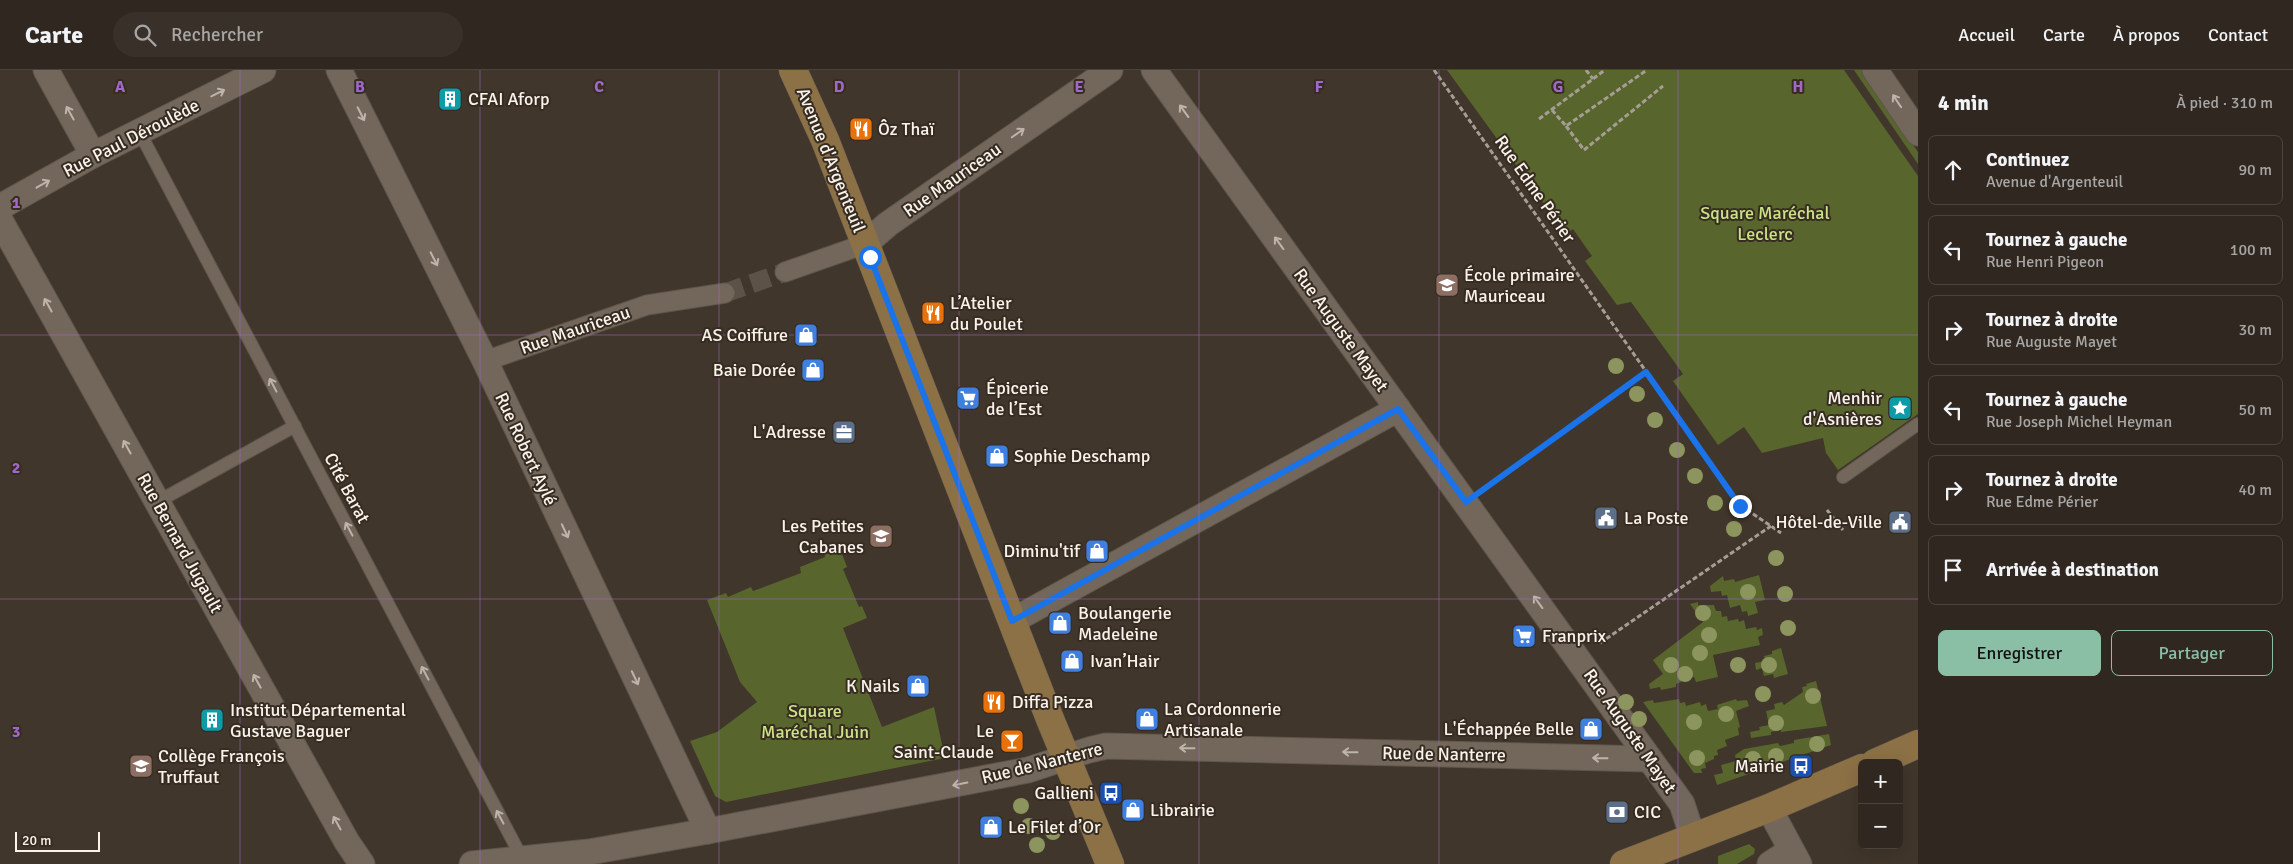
<!DOCTYPE html>
<html lang="fr">
<meta charset="utf-8">
<style>
:root{--surface:#302820;--page:#383029;--text:#f1f3f6;--muted:#a8a6a5;--line:#4b443e;--accent:#8abfa5}
body{margin:0;font-family:Signika,sans-serif;background:var(--page);color:var(--text)}
.controls{position:absolute;right:15px;bottom:15px;display:grid;overflow:hidden;border-radius:8px;box-shadow:0 5px 20px #0002}
.controls button{width:45px;height:45px;display:grid;place-items:center;padding:0;border:0;border-bottom:1px solid var(--line);background:var(--surface);color:var(--text);font:25px sans-serif}
.scale{position:absolute;left:15px;bottom:12px;width:85px;box-sizing:border-box;padding-left:5px;border:2px solid #faf3ec;border-top:0;font-size:14px;line-height:18px;white-space:nowrap;color:#faf3ec;-webkit-text-stroke:4px #362c21;paint-order:stroke}
.stop{position:absolute;width:15px;height:15px;margin:-11px;border:4px solid #1a73e8;border-radius:50%;background:#fff}
.stop.end{background:#1a73e8;border-color:#fff;box-shadow:0 1px 5px #0008}
.list{margin:0;padding:0;list-style:none}
h2{display:flex;justify-content:space-between;align-items:center;height:65px;margin:0;padding:0 20px;font-size:21px}
h2 small{font-size:16px;font-weight:400;color:var(--muted)}
.list li{display:grid;grid-template-columns:32px 1fr auto;gap:15px;align-items:center;box-sizing:border-box;height:70px;margin:0 10px 10px;padding:0 10px;border:1px solid var(--line);border-radius:8px}
.list b{display:block;font-size:19px;white-space:nowrap}
.list p{margin:0;font-size:16px;white-space:nowrap;color:var(--muted)}
.list em{font-size:16px;font-style:normal;color:var(--muted)}
.actions{display:flex;gap:10px;padding:15px 20px}
.actions a{flex:1;padding:11px 0;border:1px solid var(--accent);border-radius:8px;text-align:center;font-size:18px;color:var(--accent)}
.actions .main{background:var(--accent);color:#111}
.icon{flex:none;width:28px;height:28px;fill:none;stroke:currentColor;stroke-width:2;stroke-linecap:round;stroke-linejoin:round}
.map{position:relative;flex:none;width:1918px;height:794px;overflow:hidden}
header{display:flex;align-items:center;gap:30px;box-sizing:border-box;height:70px;padding:0 25px;background:var(--surface);border-bottom:1px solid var(--line)}
header strong{font-size:24px}
nav{display:flex;gap:28px;margin-inline-start:auto;font-size:18px}
.search{width:350px;height:45px;background:var(--page);display:flex;align-items:center;gap:12px;box-sizing:border-box;padding:0 18px;border-radius:28px;color:var(--muted);font-size:19px}
main{display:flex}
aside{flex:1;background:var(--surface)}
.map>svg:first-child{display:block}
</style>
<header>
<strong>Carte</strong>
<div class="search"><svg class="icon" aria-label="search" viewBox="0 0 24 24"><circle cx="10" cy="10" r="6"/><path d="M15 15l6 6"/></svg>Rechercher</div>
<nav><a>Accueil</a><a>Carte</a><a>À propos</a><a>Contact</a></nav>
</header>
<main>
<div class="map">
<svg width="1918" height="794" viewBox="0 0 1918 794">
<rect width="100%" height="100%" fill="#40362b"/>
<g fill="#58652d">
<path d="M 1447,0 L 1844,0 L 1918,106 L 1918,344 L 1838,400 L 1826,383 L 1823,368 L 1762,383 L 1744,357 L 1718,375 L 1673,311 L 1683,304 L 1631,232 L 1617,235 L 1585,191 L 1592,186 L 1573,159 L 1566,164 Z"/>
<path d="M 1854,0 L 1862,0 L 1918,82 L 1918,94 Z"/>
<path d="M 839,476 L 847,497 L 843,499 L 859,537 L 862,536 L 867,548 L 843,558 L 882,657 L 934,637 L 945,688 L 726,732 L 715,726 L 690,671 L 717,662 L 757,632 L 740,612 L 707,530 L 726,523 L 728,527 L 751,517 L 753,521 L 801,503 L 800,497 L 825,487 L 824,482 Z"/>
<path d="M 1759,505 L 1765,530 L 1755,532 L 1758,543 L 1748,546 L 1747,541 L 1742,542 L 1740,535 L 1730,538 L 1727,525 L 1722,526 L 1721,521 L 1711,522 L 1710,516 L 1723,506 L 1724,511 L 1734,509 L 1735,512 Z"/>
<path d="M 1698,532 L 1698,535 L 1714,535 L 1716,541 L 1721,541 L 1722,547 L 1727,546 L 1728,551 L 1738,549 L 1739,552 L 1744,550 L 1746,559 L 1756,557 L 1757,560 L 1762,558 L 1763,565 L 1758,567 L 1760,575 L 1713,585 L 1718,607 L 1696,612 L 1694,607 L 1681,610 L 1681,612 L 1676,614 L 1676,617 L 1661,620 L 1660,617 L 1650,619 L 1649,614 L 1663,604 L 1653,590 L 1703,552 L 1690,534 Z"/>
<path d="M 1781,578 L 1788,604 L 1774,608 L 1773,604 L 1764,606 L 1762,598 L 1756,600 L 1755,593 L 1765,591 L 1764,586 L 1772,584 L 1772,581 Z"/>
<path d="M 1816,611 L 1827,656 L 1781,662 L 1781,660 L 1771,662 L 1771,665 L 1751,668 L 1750,662 L 1760,660 L 1759,657 L 1769,655 L 1766,641 L 1775,639 L 1774,634 L 1782,632 L 1784,635 L 1803,622 L 1802,617 L 1807,616 L 1806,614 Z"/>
<path d="M 1679,629 L 1680,633 L 1685,632 L 1686,636 L 1700,632 L 1701,636 L 1706,634 L 1708,641 L 1718,639 L 1717,635 L 1736,629 L 1737,631 L 1747,630 L 1749,636 L 1736,641 L 1740,657 L 1738,658 L 1739,665 L 1725,670 L 1727,676 L 1717,680 L 1718,685 L 1714,686 L 1714,689 L 1705,693 L 1706,698 L 1701,699 L 1702,703 L 1694,703 L 1643,632 L 1653,630 L 1654,633 Z"/>
<path d="M 1829,664 L 1831,675 L 1717,715 L 1714,705 L 1723,703 L 1721,695 L 1736,691 L 1735,685 L 1744,679 L 1778,673 L 1780,676 L 1794,673 L 1794,670 Z"/>
<path d="M 1749,774 L 1755,779 L 1754,784 L 1737,794 L 1718,794 L 1718,786 Z"/>
</g>
<g fill="none" stroke-linecap="round" stroke-linejoin="round">
<path stroke="#5c5248" stroke-width="19" stroke-dasharray="19 9" stroke-linecap="butt" d="M 725,223 L 785,202"/>
<g stroke="#5e554b" stroke-width="14">
<g id="service">
<path d="M 140,63 L 523,790"/>
<path d="M 1843,407 L 1918,354"/>
<path d="M 157,432 L 295,356"/>
</g>
</g>
<g stroke="#5e554b" stroke-width="21">
<g id="pedestrian">
<path d="M 785,202 L 865,174"/>
<path d="M 485,291 L 647,235 L 725,223"/>
</g>
</g>
<g stroke="#5e554b" stroke-width="27">
<g id="minor">
<path d="M 46,0 L 93,85"/>
<path d="M 339,0 L 485,291 L 708,761"/>
<path d="M 1154,0 L 1682,734 L 1693,768"/>
<path d="M 1875,0 L 1918,63"/>
<path d="M 0,137 L 93,85 L 263,0"/>
<path d="M 0,150 L 347,772 L 362,794"/>
<path d="M 865,174 L 888,154 L 1110,0"/>
<path d="M 1012,551 L 1398,339"/>
<path d="M 1769,738 L 1799,794"/>
<path d="M 472,794 L 589,782 L 708,761 L 1028,700 L 1089,680 L 1106,676 L 1648,689"/>
<path d="M 1770,794 L 1790,781"/>
</g>
</g>
<g stroke="#5e554b" stroke-width="29">
<g id="secondary">
<path d="M 793,0 L 825,70 L 1050,649 L 1110,794"/>
<path d="M 1875,693 L 1918,674"/>
<path d="M 1624,794 L 1769,738 L 1862,698"/>
</g>
</g>
<g stroke="#a69e95" stroke-width="3" stroke-dasharray="5 2.5" stroke-linecap="butt">
<path d="M 1434,0 L 1740,435 L 1781,463"/>
<path d="M 1586,0 L 1593,9"/>
<path d="M 1552,40 L 1566,56 L 1647,0"/>
<path d="M 1539,49 L 1605,0"/>
<path d="M 1566,56 L 1584,80 L 1663,16"/>
<path d="M 1487,417 L 1646,302"/>
<path d="M 1827,440 L 1843,460"/>
<path d="M 1600,573 L 1771,456"/>
</g>
<use href="#service" stroke="#73675b" stroke-width="12"/>
<use href="#pedestrian" stroke="#73675b" stroke-width="19"/>
<use href="#minor" stroke="#73675b" stroke-width="25"/>
<use href="#secondary" stroke="#8c7146" stroke-width="28"/>
</g>
<g fill="#8c955d">
<circle cx="1616" cy="296" r="8"/>
<circle cx="1637" cy="324" r="8"/>
<circle cx="1655" cy="350" r="8"/>
<circle cx="1677" cy="380" r="8"/>
<circle cx="1695" cy="406" r="8"/>
<circle cx="1715" cy="433" r="8"/>
<circle cx="1734" cy="459" r="8"/>
<circle cx="1776" cy="488" r="8"/>
<circle cx="1748" cy="522" r="8"/>
<circle cx="1785" cy="524" r="8"/>
<circle cx="1703" cy="543" r="8"/>
<circle cx="1788" cy="558" r="8"/>
<circle cx="1709" cy="565" r="8"/>
<circle cx="1700" cy="583" r="8"/>
<circle cx="1671" cy="595" r="8"/>
<circle cx="1738" cy="595" r="8"/>
<circle cx="1769" cy="595" r="8"/>
<circle cx="1685" cy="604" r="8"/>
<circle cx="1763" cy="624" r="8"/>
<circle cx="1813" cy="626" r="8"/>
<circle cx="1626" cy="632" r="8"/>
<circle cx="1726" cy="644" r="8"/>
<circle cx="1639" cy="649" r="8"/>
<circle cx="1694" cy="652" r="8"/>
<circle cx="1776" cy="653" r="8"/>
<circle cx="1817" cy="674" r="8"/>
<circle cx="1776" cy="686" r="8"/>
<circle cx="1697" cy="688" r="8"/>
<circle cx="1753" cy="689" r="8"/>
<circle cx="1021" cy="736" r="8"/>
<circle cx="1029" cy="756" r="8"/>
<circle cx="1053" cy="762" r="8"/>
<circle cx="1037" cy="775" r="8"/>
</g>
<defs><path id="oneway-shaft" d="M-6 0H5M1.5-3L5.5 0L1.5 3" fill="none" stroke-width="1.6" stroke-linecap="round" stroke-linejoin="round" transform="scale(1.25)"/></defs>
<g stroke="#bdb4ab">
<use href="#oneway-shaft" transform="translate(218 23) rotate(-27)"/>
<use href="#oneway-shaft" transform="translate(1897 31) rotate(-124)"/>
<use href="#oneway-shaft" transform="translate(1184 41) rotate(-126)"/>
<use href="#oneway-shaft" transform="translate(70 43) rotate(-119)"/>
<use href="#oneway-shaft" transform="translate(361 44) rotate(63)"/>
<use href="#oneway-shaft" transform="translate(1018 63) rotate(-35)"/>
<use href="#oneway-shaft" transform="translate(43 114) rotate(-29)"/>
<use href="#oneway-shaft" transform="translate(1279 173) rotate(-126)"/>
<use href="#oneway-shaft" transform="translate(434 189) rotate(63)"/>
<use href="#oneway-shaft" transform="translate(48 235) rotate(-119)"/>
<use href="#oneway-shaft" transform="translate(273 315) rotate(-118)"/>
<use href="#oneway-shaft" transform="translate(127 377) rotate(-119)"/>
<use href="#oneway-shaft" transform="translate(349 459) rotate(-118)"/>
<use href="#oneway-shaft" transform="translate(565 461) rotate(65)"/>
<use href="#oneway-shaft" transform="translate(1538 532) rotate(-126)"/>
<use href="#oneway-shaft" transform="translate(425 603) rotate(-118)"/>
<use href="#oneway-shaft" transform="translate(635 608) rotate(65)"/>
<use href="#oneway-shaft" transform="translate(257 611) rotate(-119)"/>
<use href="#oneway-shaft" transform="translate(1187 678) rotate(-179)"/>
<use href="#oneway-shaft" transform="translate(1350 682) rotate(-179)"/>
<use href="#oneway-shaft" transform="translate(1600 688) rotate(-179)"/>
<use href="#oneway-shaft" transform="translate(960 714) rotate(169)"/>
<use href="#oneway-shaft" transform="translate(500 747) rotate(-118)"/>
<use href="#oneway-shaft" transform="translate(337 753) rotate(-119)"/>
</g>
<g fill="none" stroke-linecap="round" stroke-linejoin="round">
<path stroke="#1a73e8" stroke-width="6" d="M 870,187 L 1012,551 L 1398,339 L 1466,432 L 1646,302 L 1740,436"/>
</g>
<path fill="none" stroke="#a168cc" stroke-width="1" stroke-opacity="0.55" d="M 240,0 L 240,794M 480,0 L 480,794M 719,0 L 719,794M 959,0 L 959,794M 1199,0 L 1199,794M 1439,0 L 1439,794M 1678,0 L 1678,794M 0,265 L 1918,265M 0,529 L 1918,529"/>
<defs>
<g id="building-square" transform="scale(1.25)"><rect x="-9" y="-9" width="18" height="18" rx="4" fill="#0f9aa8" stroke="#362c21"/><path d="M-4-6H4V6H1V3H-1V6H-4ZM-2.5-4.3h1.7v1.8h-1.7ZM.8-4.3h1.7v1.8H.8ZM-2.5-1h1.7V.8h-1.7ZM.8-1h1.7V.8H.8Z" fill="#fff"/></g>
<g id="restaurant-square" transform="scale(1.25)"><rect x="-9" y="-9" width="18" height="18" rx="4" fill="#e8710a" stroke="#362c21"/><path d="M-5-6h1v4h1v-4h1v4h1v-4h1v5L-1.5 .5V6h-2V.5L-5-1ZM5-6V6H3V1.5H1.5Q1.5-4 5-6Z" fill="#fff"/></g>
<g id="school-square" transform="scale(1.25)"><rect x="-9" y="-9" width="18" height="18" rx="4" fill="#8d6e63" stroke="#362c21"/><path d="M0-5L7-2L0 1L-7-2ZM-4 1L0 2.5L4 1V4Q0 6-4 4Z" fill="#fff"/></g>
<g id="shop-square" transform="scale(1.25)"><rect x="-9" y="-9" width="18" height="18" rx="4" fill="#3f7fe0" stroke="#362c21"/><path d="M-5-2.5h2.3a2.7 3.5 0 0 1 5.4 0H5L5.5 6h-11ZM-1.5-2.5h3a1.5 2.3 0 0 0-3 0Z" fill="#fff"/></g>
<g id="supermarket-square" transform="scale(1.25)"><rect x="-9" y="-9" width="18" height="18" rx="4" fill="#3f7fe0" stroke="#362c21"/><path d="M-6-5.5h2.5l.6 2H6L4.5 2H-2.5L-4.4-4H-6ZM-1.5 3.2a1.3 1.3 0 1 0 .1 0ZM3 3.2a1.3 1.3 0 1 0 .1 0Z" fill="#fff"/></g>
<g id="sight-square" transform="scale(1.25)"><rect x="-9" y="-9" width="18" height="18" rx="4" fill="#0f9aa8" stroke="#362c21"/><path d="M0-6L1.8-2.2L6-1.7L2.9 1.2L3.7 5.4L0 3.3L-3.7 5.4L-2.9 1.2L-6-1.7L-1.8-2.2Z" fill="#fff"/></g>
<g id="office-square" transform="scale(1.25)"><rect x="-9" y="-9" width="18" height="18" rx="4" fill="#5c6f8a" stroke="#362c21"/><path d="M-6-3h4V-5.5h4V-3h4V5H-6ZM-1-4.5V-3h2v-1.5ZM-6 0V1H6V0Z" fill="#fff"/></g>
<g id="civic-square" transform="scale(1.25)"><rect x="-9" y="-9" width="18" height="18" rx="4" fill="#5c6f8a" stroke="#362c21"/><path d="M-.6-6.5H3V-4.5H.6V-3L4-1V1h2V6H-6V1h2V-1L-.6-3ZM-1.2 2.5V6h2.4V2.5Z" fill="#fff"/></g>
<g id="bar-square" transform="scale(1.25)"><rect x="-9" y="-9" width="18" height="18" rx="4" fill="#e8710a" stroke="#362c21"/><path d="M-6-5H6L.8 .8V4.5H3.5V6h-7V4.5H-.8V.8Z" fill="#fff"/></g>
<g id="bus-square" transform="scale(1.25)"><rect x="-9" y="-9" width="18" height="18" rx="4" fill="#1a4fb4" stroke="#362c21"/><path d="M-5-6H5V4H4V6H2V4H-2V6H-4V4H-5ZM-3.5-4V0h7V-4ZM-3.5 1.2v1.5H-2V1.2ZM2 1.2v1.5H3.5V1.2Z" fill="#fff"/></g>
<g id="bank-square" transform="scale(1.25)"><rect x="-9" y="-9" width="18" height="18" rx="4" fill="#5c6f8a" stroke="#362c21"/><path d="M-6-4H6V4H-6ZM0-2.3a2.3 2.3 0 1 0 0 4.6a2.3 2.3 0 1 0 0-4.6Z" fill="#fff"/></g>
</defs>
<g fill-rule="evenodd">
<use href="#building-square" x="450" y="29"/>
<use href="#restaurant-square" x="861" y="59"/>
<use href="#school-square" x="1447" y="215"/>
<use href="#restaurant-square" x="933" y="243"/>
<use href="#shop-square" x="806" y="265"/>
<use href="#shop-square" x="813" y="300"/>
<use href="#supermarket-square" x="968" y="328"/>
<use href="#sight-square" x="1900" y="338"/>
<use href="#office-square" x="844" y="362"/>
<use href="#shop-square" x="997" y="386"/>
<use href="#civic-square" x="1606" y="448"/>
<use href="#civic-square" x="1900" y="452"/>
<use href="#school-square" x="881" y="466"/>
<use href="#shop-square" x="1097" y="481"/>
<use href="#shop-square" x="1060" y="553"/>
<use href="#supermarket-square" x="1524" y="566"/>
<use href="#shop-square" x="1072" y="591"/>
<use href="#shop-square" x="918" y="616"/>
<use href="#restaurant-square" x="994" y="632"/>
<use href="#shop-square" x="1147" y="649"/>
<use href="#building-square" x="212" y="650"/>
<use href="#shop-square" x="1591" y="659"/>
<use href="#bar-square" x="1012" y="671"/>
<use href="#school-square" x="141" y="696"/>
<use href="#bus-square" x="1801" y="696"/>
<use href="#bus-square" x="1111" y="723"/>
<use href="#shop-square" x="1133" y="740"/>
<use href="#bank-square" x="1617" y="742"/>
<use href="#shop-square" x="991" y="757"/>
</g>
<g text-anchor="middle" stroke-width="4" stroke-linejoin="round" paint-order="stroke">
<g font-size="18" fill="#faf3ec" stroke="#362c21" text-anchor="start">
<text x="468" y="35">CFAI Aforp</text>
<text x="878" y="65">Ôz Thaï</text>
<text x="1464" y="211">École primaire<tspan x="1464" dy="21">Mauriceau</tspan></text>
<text x="950" y="239">L’Atelier<tspan x="950" dy="21">du Poulet</tspan></text>
<text x="788" y="271" text-anchor="end">AS Coiffure</text>
<text x="796" y="306" text-anchor="end">Baie Dorée</text>
<text x="986" y="324">Épicerie<tspan x="986" dy="21">de l’Est</tspan></text>
<text x="1882" y="334" text-anchor="end">Menhir<tspan x="1882" dy="21">d'Asnières</tspan></text>
<text x="826" y="368" text-anchor="end">L'Adresse</text>
<text x="1014" y="392">Sophie Deschamp</text>
<text x="1624" y="454">La Poste</text>
<text x="1882" y="458" text-anchor="end">Hôtel-de-Ville</text>
<text x="864" y="462" text-anchor="end">Les Petites<tspan x="864" dy="21">Cabanes</tspan></text>
<text x="1080" y="487" text-anchor="end">Diminu'tif</text>
<text x="1078" y="549">Boulangerie<tspan x="1078" dy="21">Madeleine</tspan></text>
<text x="1542" y="572">Franprix</text>
<text x="1090" y="597">Ivan’Hair</text>
<text x="900" y="622" text-anchor="end">K Nails</text>
<text x="1012" y="638">Diffa Pizza</text>
<text x="1164" y="645">La Cordonnerie<tspan x="1164" dy="21">Artisanale</tspan></text>
<text x="230" y="646">Institut Départemental<tspan x="230" dy="21">Gustave Baguer</tspan></text>
<text x="1574" y="665" text-anchor="end">L'Échappée Belle</text>
<text x="994" y="667" text-anchor="end">Le<tspan x="994" dy="21">Saint-Claude</tspan></text>
<text x="158" y="692">Collège François<tspan x="158" dy="21">Truffaut</tspan></text>
<text x="1784" y="702" text-anchor="end">Mairie</text>
<text x="1094" y="729" text-anchor="end">Gallieni</text>
<text x="1150" y="746">Librairie</text>
<text x="1634" y="748">CIC</text>
<text x="1008" y="763">Le Filet d’Or</text>
</g>
<g font-size="18" fill="#faf3ec" stroke="#362c21">
<text transform="translate(131 68) rotate(-27)" y="6">Rue Paul Déroulède</text>
<text transform="translate(831 90) rotate(68)" y="6">Avenue d'Argenteuil</text>
<text transform="translate(952 110) rotate(-35)" y="6">Rue Mauriceau</text>
<text transform="translate(1535 119) rotate(55)" y="6">Rue Edme Périer</text>
<text transform="translate(575 260) rotate(-19)" y="6">Rue Mauriceau</text>
<text transform="translate(1341 260) rotate(54)" y="6">Rue Auguste Mayet</text>
<text transform="translate(526 379) rotate(65)" y="6">Rue Robert Aylé</text>
<text transform="translate(347 418) rotate(62)" y="6">Cité Barat</text>
<text transform="translate(180 473) rotate(61)" y="6">Rue Bernard Jugault</text>
<text transform="translate(1630 661) rotate(55)" y="6">Rue Auguste Mayet</text>
<text transform="translate(1444 684) rotate(1)" y="6">Rue de Nanterre</text>
<text transform="translate(1042 693) rotate(-14)" y="6">Rue de Nanterre</text>
</g>
<g font-size="18" fill="#cbe286" stroke="#362c21">
<text x="1765" y="149">Square Maréchal<tspan x="1765" dy="21">Leclerc</tspan></text>
<text x="815" y="647">Square<tspan x="815" dy="21">Maréchal Juin</tspan></text>
</g>
</g>
<g font-size="16" text-anchor="middle" font-weight="bold" fill="#a168cc" stroke="#362c21" stroke-width="4" stroke-linejoin="round" paint-order="stroke">
<text x="120" y="22">A</text>
<text x="360" y="22">B</text>
<text x="599" y="22">C</text>
<text x="839" y="22">D</text>
<text x="1079" y="22">E</text>
<text x="1319" y="22">F</text>
<text x="1558" y="22">G</text>
<text x="1798" y="22">H</text>
<text x="16" y="138">1</text>
<text x="16" y="403">2</text>
<text x="16" y="667">3</text>
</g>
</svg>
<div class="controls">
<button>+</button>
<button>−</button>
</div>
<div class="scale">20 m</div>
<div class="stop" style="left:870px;top:187px"></div>
<div class="stop end" style="left:1740px;top:436px"></div>
</div>
<aside>
<h2>4 min<small>À pied · 310 m</small></h2>
<ul class="list">
<li><svg class="icon" aria-label="ahead" viewBox="0 0 24 24"><path d="M12 20V5M6 11l6-6 6 6"/></svg><div><b>Continuez</b><p>Avenue d'Argenteuil</p></div><em>90 m</em></li>
<li><svg class="icon" aria-label="left" viewBox="0 0 24 24"><path d="M17 20v-9H6M10 6l-5 5 5 5"/></svg><div><b>Tournez à gauche</b><p>Rue Henri Pigeon</p></div><em>100 m</em></li>
<li><svg class="icon" aria-label="right" viewBox="0 0 24 24"><path d="M7 20v-9h11M14 6l5 5-5 5"/></svg><div><b>Tournez à droite</b><p>Rue Auguste Mayet</p></div><em>30 m</em></li>
<li><svg class="icon" aria-label="left" viewBox="0 0 24 24"><path d="M17 20v-9H6M10 6l-5 5 5 5"/></svg><div><b>Tournez à gauche</b><p>Rue Joseph Michel Heyman</p></div><em>50 m</em></li>
<li><svg class="icon" aria-label="right" viewBox="0 0 24 24"><path d="M7 20v-9h11M14 6l5 5-5 5"/></svg><div><b>Tournez à droite</b><p>Rue Edme Périer</p></div><em>40 m</em></li>
<li><svg class="icon" aria-label="arrive" viewBox="0 0 24 24"><path d="M6 21V4h12l-3 4 3 4H6"/></svg><div><b>Arrivée à destination</b></div></li>
</ul>
<div class="actions"><a class="main">Enregistrer</a><a>Partager</a></div>
</aside>
</main>
